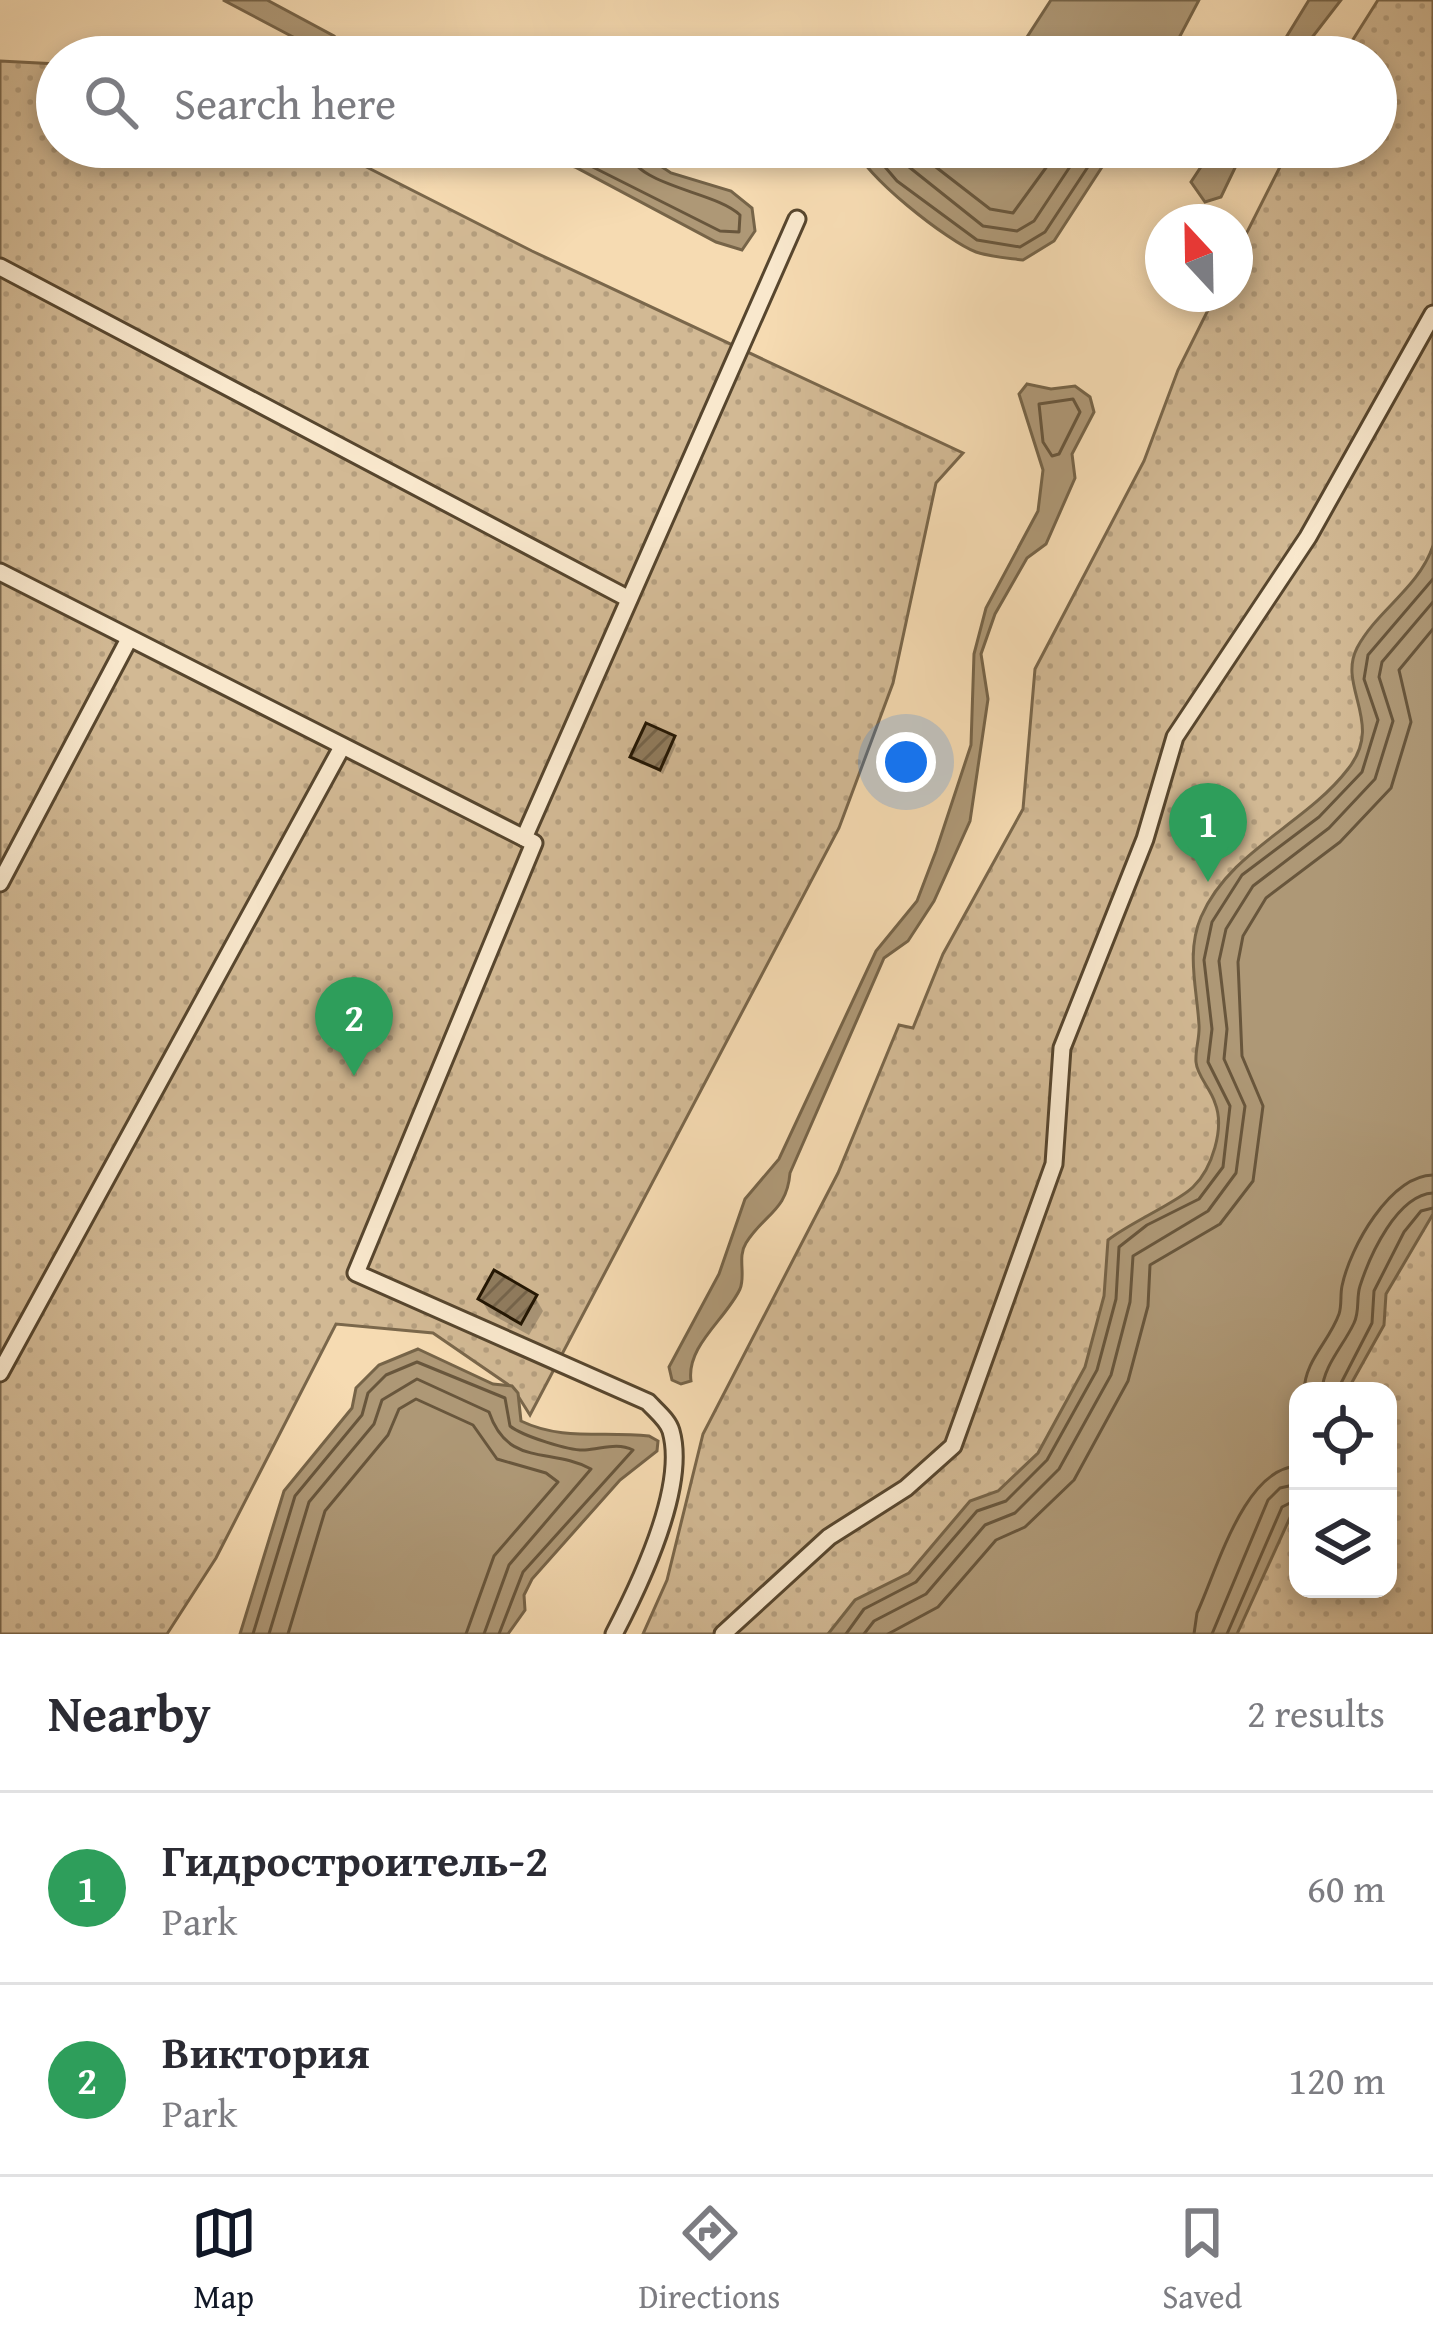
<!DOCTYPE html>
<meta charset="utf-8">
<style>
:root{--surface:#fff;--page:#f7f7f7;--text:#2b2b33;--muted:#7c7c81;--line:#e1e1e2;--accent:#111827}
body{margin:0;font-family:"Gentium Book Plus",serif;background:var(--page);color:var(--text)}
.controls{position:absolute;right:36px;bottom:36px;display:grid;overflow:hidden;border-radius:24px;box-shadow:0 6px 18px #0003}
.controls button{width:108px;height:108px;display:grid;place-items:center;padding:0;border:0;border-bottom:3px solid var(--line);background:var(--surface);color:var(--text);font:60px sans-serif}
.compass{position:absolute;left:1145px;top:204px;width:108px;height:108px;border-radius:50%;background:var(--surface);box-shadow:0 6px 18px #0003;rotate:338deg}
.you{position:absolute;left:906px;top:762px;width:42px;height:42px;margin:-30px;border:9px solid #fff;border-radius:50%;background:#1a73e8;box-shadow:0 0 0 18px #1a73e833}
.badge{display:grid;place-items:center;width:78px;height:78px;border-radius:50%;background:var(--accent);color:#fff;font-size:39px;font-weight:700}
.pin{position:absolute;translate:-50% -99px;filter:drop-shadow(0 3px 6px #0008)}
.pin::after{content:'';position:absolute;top:63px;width:42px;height:36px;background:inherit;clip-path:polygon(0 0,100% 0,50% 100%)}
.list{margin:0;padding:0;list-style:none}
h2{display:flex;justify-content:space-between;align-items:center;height:156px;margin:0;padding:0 48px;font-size:51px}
h2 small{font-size:39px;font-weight:400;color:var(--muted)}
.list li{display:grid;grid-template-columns:78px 1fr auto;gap:36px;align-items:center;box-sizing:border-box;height:192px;padding:0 48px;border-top:3px solid var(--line)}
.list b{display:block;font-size:45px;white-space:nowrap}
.list p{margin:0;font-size:39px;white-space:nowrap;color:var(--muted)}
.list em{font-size:39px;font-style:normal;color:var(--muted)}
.icon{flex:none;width:66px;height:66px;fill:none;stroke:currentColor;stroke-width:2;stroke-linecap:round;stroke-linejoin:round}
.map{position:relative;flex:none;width:1433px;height:1634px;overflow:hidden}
.search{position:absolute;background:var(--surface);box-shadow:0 6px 18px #0003;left:36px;right:36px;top:36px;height:132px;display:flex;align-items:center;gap:30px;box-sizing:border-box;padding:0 42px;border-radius:66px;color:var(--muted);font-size:45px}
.sheet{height:540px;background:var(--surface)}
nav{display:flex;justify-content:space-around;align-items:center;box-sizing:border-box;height:168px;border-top:3px solid var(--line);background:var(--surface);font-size:33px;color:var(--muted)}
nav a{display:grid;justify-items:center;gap:6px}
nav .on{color:var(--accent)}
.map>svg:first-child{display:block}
</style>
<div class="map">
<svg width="1433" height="1634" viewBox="0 0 1433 1634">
<defs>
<pattern id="park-dots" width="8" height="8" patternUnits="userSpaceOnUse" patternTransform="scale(3)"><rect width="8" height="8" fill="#d2b994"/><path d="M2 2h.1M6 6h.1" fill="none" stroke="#b49e7e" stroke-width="1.8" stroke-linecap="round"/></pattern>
<pattern id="building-hatch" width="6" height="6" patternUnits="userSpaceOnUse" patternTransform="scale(3)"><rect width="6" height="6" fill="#907c5e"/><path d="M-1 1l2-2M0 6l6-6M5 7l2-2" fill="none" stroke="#75644b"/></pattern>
</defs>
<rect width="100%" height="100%" fill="#f6dbb2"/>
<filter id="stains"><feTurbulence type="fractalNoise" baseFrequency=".00167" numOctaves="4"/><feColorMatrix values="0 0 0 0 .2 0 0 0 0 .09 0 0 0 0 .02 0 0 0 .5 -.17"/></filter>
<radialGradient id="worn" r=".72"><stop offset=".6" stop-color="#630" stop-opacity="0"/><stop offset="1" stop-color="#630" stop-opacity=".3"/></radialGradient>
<g fill="url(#park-dots)" stroke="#7a674b" stroke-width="3" fill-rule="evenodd">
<path d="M 1378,0 L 1433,0 L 1433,1634 L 643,1634 L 667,1580 L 703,1434 L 838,1173 L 899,1025 L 913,1028 L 943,954 L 1023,809 L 1035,669 L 1144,461 L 1178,370 L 1216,294 L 1235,294 L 1235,256 L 1290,147 L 1376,147 L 1376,57 L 1342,57 ZM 1298,1391 L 1388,1391 L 1388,1589 L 1298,1589 Z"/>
<path d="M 0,61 L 57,64 L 57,147 L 327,147 L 532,251 L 963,453 L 936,483 L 893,683 L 839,828 L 530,1415 L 513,1388 L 433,1333 L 336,1324 L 216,1558 L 167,1634 L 0,1634 Z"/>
</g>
<g fill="#ae9876" stroke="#766448" stroke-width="3">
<path d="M 223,0 L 267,0 L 334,36 L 356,57 L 331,57 Z"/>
<path d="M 1051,0 L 1199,0 L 1169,57 L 1014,57 Z"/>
<path d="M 1309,0 L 1341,0 L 1297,57 L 1274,57 Z"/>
<path d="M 515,147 L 632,147 L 671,173 L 731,191 L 752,208 L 755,231 L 742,250 L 716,242 L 575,167 Z"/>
<path d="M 856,147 L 1115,147 L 1054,241 L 1023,260 C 1008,258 990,257 976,252 C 950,243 859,172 856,147 Z"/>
<path d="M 1214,147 L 1245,147 L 1221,197 L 1205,202 L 1191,182 Z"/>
<path d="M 1027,384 L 1051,389 L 1075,386 L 1090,397 L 1094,412 L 1072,454 L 1075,478 L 1046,544 L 1027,558 L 995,614 L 981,654 L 988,699 L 970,821 L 934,901 L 908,941 L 884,958 L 790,1173 C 787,1211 764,1214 746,1243 C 737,1257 746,1275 740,1289 C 726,1319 686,1346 691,1381 L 681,1384 L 672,1380 L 669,1367 L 719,1274 L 745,1199 L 779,1159 L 876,951 L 917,901 L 936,851 L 971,745 L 974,654 L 986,608 L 1038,511 L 1043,470 L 1019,394 Z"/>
<path d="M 1433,546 L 1433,1214 L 1386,1294 L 1384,1325 L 1351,1384 L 1344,1391 L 1298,1391 L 1298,1500 L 1237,1634 L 828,1634 L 855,1600 L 909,1573 L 970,1501 L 998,1491 L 1038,1453 L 1085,1367 L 1104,1296 L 1108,1240 C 1131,1222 1178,1202 1193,1187 C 1212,1169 1225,1128 1215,1103 C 1211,1089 1197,1076 1196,1062 C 1195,1050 1200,1037 1199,1025 C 1197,989 1186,952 1201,917 C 1230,850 1305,825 1348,769 C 1385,723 1337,687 1357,648 C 1377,610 1418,589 1433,546 Z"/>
<path d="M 418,1349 L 493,1384 L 512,1386 L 518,1393 L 521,1421 C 562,1441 604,1431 649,1436 L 658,1441 L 657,1451 L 620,1480 L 532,1579 L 524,1595 L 525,1610 L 508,1634 L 240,1634 L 284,1491 L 352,1408 L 356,1388 L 379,1365 Z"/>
</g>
<g fill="#0003">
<path d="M 673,739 L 676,745 L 663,774 L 633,756 Z"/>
<path d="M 535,1297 L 543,1311 L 529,1335 L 489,1313 L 481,1299 Z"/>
</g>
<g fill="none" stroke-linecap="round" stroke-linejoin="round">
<g stroke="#68563c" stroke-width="3">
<path d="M 553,147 L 720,231 L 739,232 L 740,215 C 714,190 632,187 627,147"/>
<path d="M 868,147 L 897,181 L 977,240 L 1020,247 L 1045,232 L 1101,147"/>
<path d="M 884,147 L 983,226 L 1017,231 L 1034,221 L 1083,147"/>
<path d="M 910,147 L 990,209 L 1013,213 L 1061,147"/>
<path d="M 1073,399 L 1080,412 L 1059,454 L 1052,456 L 1043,442 L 1039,404 Z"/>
<path d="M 1304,1391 C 1305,1360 1329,1342 1339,1314 C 1342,1305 1340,1295 1342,1286 C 1350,1247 1390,1176 1433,1175"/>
<path d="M 1322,1391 C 1323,1366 1344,1345 1354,1323 C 1360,1311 1356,1298 1360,1286 C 1370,1255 1397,1195 1433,1193"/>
<path d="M 1337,1391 L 1372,1323 L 1374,1291 L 1404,1232 L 1421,1211 L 1433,1208"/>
<path d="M 253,1634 L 295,1496 L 362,1415 L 368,1393 L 386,1375 L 417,1362 L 505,1398 L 510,1426 C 522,1436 570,1451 585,1450 C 602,1449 617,1442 633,1450 L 523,1572 L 499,1634"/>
<path d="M 269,1634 L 309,1502 L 374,1424 L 382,1400 L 417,1379 L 489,1412 C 508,1468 551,1447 591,1469 L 509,1565 L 484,1634"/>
<path d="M 288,1634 L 325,1511 L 388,1435 L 399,1409 L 416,1399 L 473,1425 L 497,1459 L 546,1473 L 558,1482 L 494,1556 L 466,1634"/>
<path d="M 846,1634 L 864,1609 L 916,1582 L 977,1511 L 1006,1501 L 1047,1460 L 1097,1370 L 1116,1299 L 1119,1247 L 1147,1225 L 1199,1199 L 1223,1167 L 1230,1106 L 1208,1062 L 1212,1029 L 1204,960 L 1212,922 L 1242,875 L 1319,817 L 1362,772 L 1378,720 L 1364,679 L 1368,655 L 1433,579"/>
<path d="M 864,1634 L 874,1621 L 926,1594 L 985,1525 L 1015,1513 L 1059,1469 L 1111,1375 L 1130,1302 L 1133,1256 L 1208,1211 L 1236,1173 L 1245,1106 L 1224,1059 L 1227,1029 L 1219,961 L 1226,929 L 1253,886 L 1329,828 L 1375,779 L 1393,721 L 1379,677 L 1382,662 L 1433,602"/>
<path d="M 888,1634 L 938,1607 L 996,1540 L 1025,1527 L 1074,1480 L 1128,1381 L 1148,1306 L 1150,1265 L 1220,1224 L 1253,1181 L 1263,1106 L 1242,1056 L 1238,962 L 1243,936 L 1266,898 L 1340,842 L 1391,788 L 1411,722 L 1399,670 L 1433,629"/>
<path d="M 1194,1634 L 1197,1613 C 1217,1570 1244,1468 1298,1466"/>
<path d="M 1212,1634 L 1268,1500 L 1280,1488 L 1298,1484"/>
<path d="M 1227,1634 L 1282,1507 L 1298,1499"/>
</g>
</g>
<g fill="url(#building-hatch)" stroke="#221502" stroke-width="3">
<path d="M 646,723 L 675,736 L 660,770 L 630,757 Z"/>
<path d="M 494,1270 L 537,1295 L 521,1324 L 478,1299 Z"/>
</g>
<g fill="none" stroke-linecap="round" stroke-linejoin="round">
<g stroke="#57462e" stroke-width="21">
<g id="lane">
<path d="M 0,267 L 629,599"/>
<path d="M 0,572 L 534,843 L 356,1273 L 648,1402 C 656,1411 668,1420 671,1431 C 687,1487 640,1584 614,1634"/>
<path d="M 524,838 L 797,219"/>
<path d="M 0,883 L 129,639"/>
<path d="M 0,1373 L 342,747"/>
<path d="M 723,1634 L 829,1537 L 906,1488 L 953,1446 L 1054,1164 L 1062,1048 L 1145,839 L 1175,737 L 1308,537 L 1433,314"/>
</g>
</g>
<use href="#lane" stroke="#f9e8cd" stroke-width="15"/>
</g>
<rect width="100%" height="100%" filter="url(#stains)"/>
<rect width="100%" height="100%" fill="url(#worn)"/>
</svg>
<div class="controls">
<button><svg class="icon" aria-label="locate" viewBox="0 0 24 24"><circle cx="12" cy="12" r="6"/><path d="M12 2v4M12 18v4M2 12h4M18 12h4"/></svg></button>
<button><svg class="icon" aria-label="layers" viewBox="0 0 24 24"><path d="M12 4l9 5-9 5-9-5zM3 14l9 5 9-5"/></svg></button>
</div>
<svg class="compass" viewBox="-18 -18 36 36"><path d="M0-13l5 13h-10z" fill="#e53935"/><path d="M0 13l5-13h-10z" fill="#7c7c81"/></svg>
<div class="you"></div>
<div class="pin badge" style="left:1208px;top:882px;background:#2e9e5b">1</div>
<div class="pin badge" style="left:354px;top:1076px;background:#2e9e5b">2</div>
<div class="search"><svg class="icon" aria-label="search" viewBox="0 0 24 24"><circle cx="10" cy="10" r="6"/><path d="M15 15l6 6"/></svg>Search here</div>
</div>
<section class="sheet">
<h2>Nearby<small>2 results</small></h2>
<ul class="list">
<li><span class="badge" style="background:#2e9e5b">1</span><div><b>Гидростроитель-2</b><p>Park</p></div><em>60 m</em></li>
<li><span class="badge" style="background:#2e9e5b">2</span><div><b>Виктория</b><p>Park</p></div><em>120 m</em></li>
</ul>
</section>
<nav>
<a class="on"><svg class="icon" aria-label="map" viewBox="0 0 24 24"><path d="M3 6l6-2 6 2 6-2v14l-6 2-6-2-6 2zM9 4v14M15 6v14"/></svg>Map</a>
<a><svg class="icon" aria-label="directions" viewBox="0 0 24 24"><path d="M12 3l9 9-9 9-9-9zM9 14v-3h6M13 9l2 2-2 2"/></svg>Directions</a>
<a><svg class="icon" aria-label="saved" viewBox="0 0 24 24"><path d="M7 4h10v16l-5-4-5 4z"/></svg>Saved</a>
</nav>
